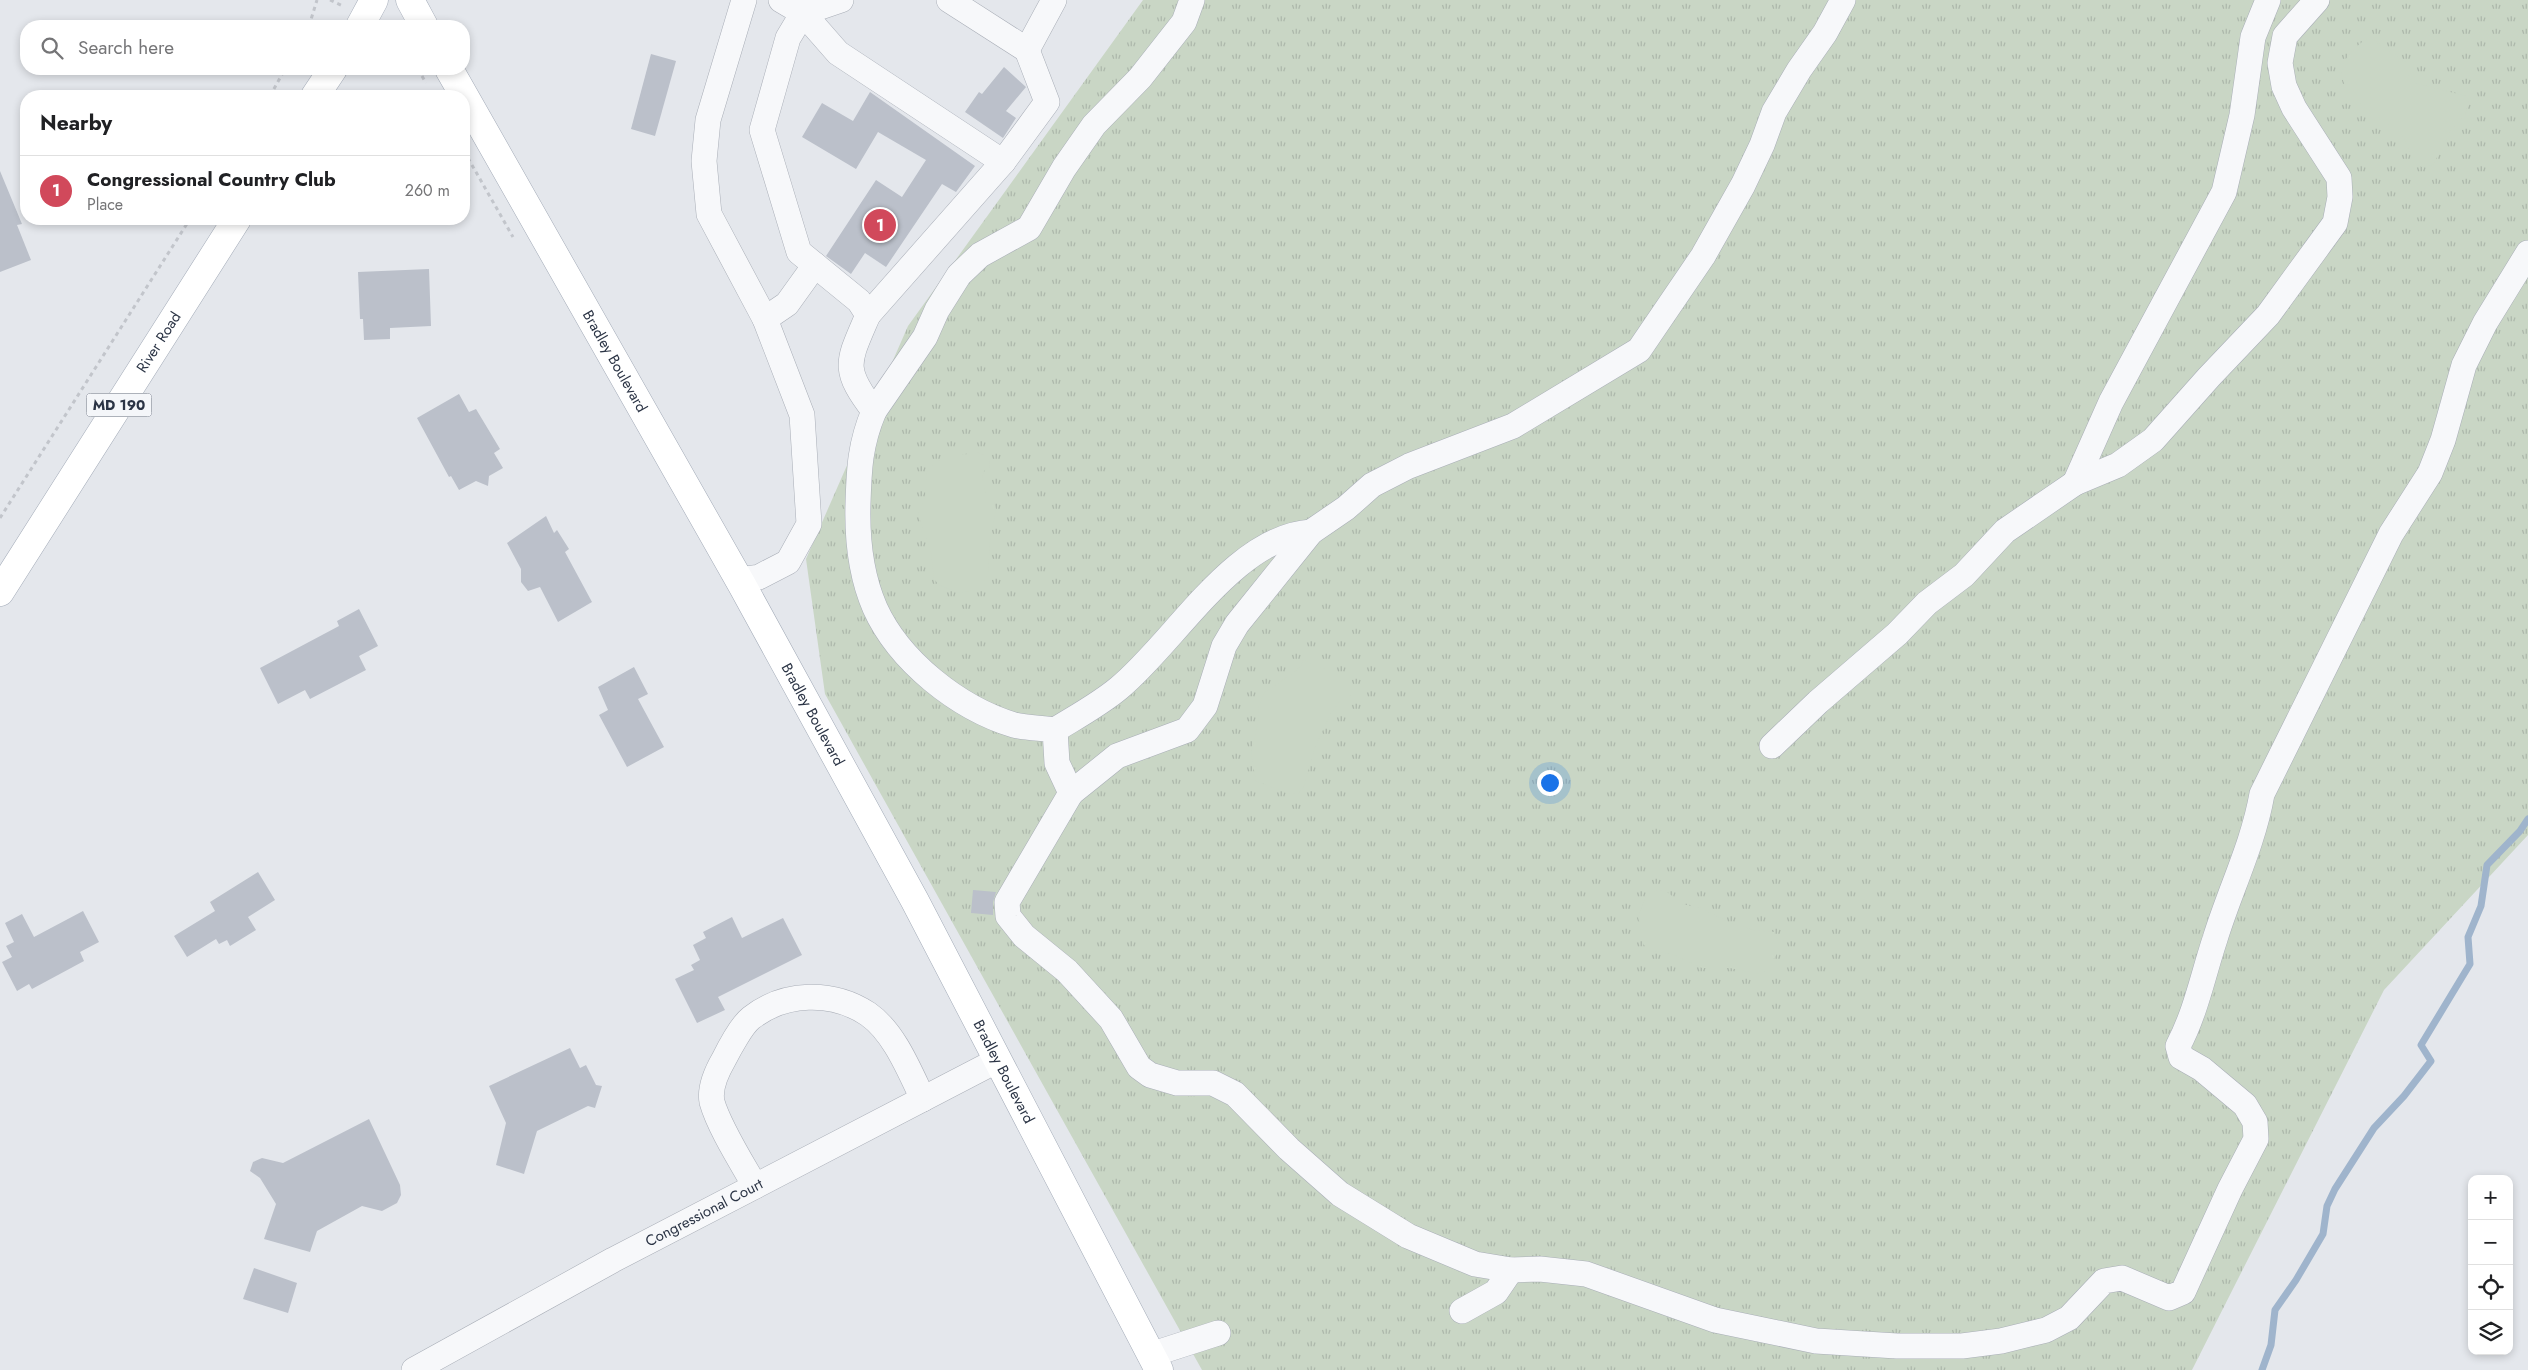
<!DOCTYPE html>
<meta charset="utf-8">
<style>
:root{--surface:#fff;--page:#f6f6f6;--text:#202124;--muted:#757577;--line:#e0e0e0;--accent:#d1495b}
body{margin:0;font-family:Jost,sans-serif;background:var(--page);color:var(--text)}
.controls{position:absolute;right:15px;bottom:15px;display:grid;overflow:hidden;border-radius:10px;box-shadow:0 2px 8px #0003}
.controls button{width:45px;height:45px;display:grid;place-items:center;padding:0;border:0;border-bottom:1px solid var(--line);background:var(--surface);color:var(--text);font:25px sans-serif}
.you{position:absolute;left:1549px;top:782px;width:18px;height:18px;margin:-12px;border:4px solid #fff;border-radius:50%;background:#1a73e8;box-shadow:0 0 0 8px #1a73e833}
.badge{display:grid;place-items:center;width:32px;height:32px;border-radius:50%;background:var(--accent);color:#fff;font-size:16px;font-weight:700}
.pin{position:absolute;translate:-50% -50%;border:2px solid #fff;box-shadow:0 1px 5px #0006}
.list{margin:0;padding:0;list-style:none}
h2{display:flex;justify-content:space-between;align-items:center;height:65px;margin:0;padding:0 20px;font-size:21px}
h2 small{font-size:16px;font-weight:400;color:var(--muted)}
.list li{display:grid;grid-template-columns:32px 1fr auto;gap:15px;align-items:center;box-sizing:border-box;height:70px;padding:0 20px;border-top:1px solid var(--line)}
.list b{display:block;font-size:19px;white-space:nowrap}
.list p{margin:0;font-size:16px;white-space:nowrap;color:var(--muted)}
.list em{font-size:16px;font-style:normal;color:var(--muted)}
.icon{flex:none;width:28px;height:28px;fill:none;stroke:currentColor;stroke-width:2;stroke-linecap:round;stroke-linejoin:round}
.map{position:relative;flex:none;width:2528px;height:1370px;overflow:hidden}
.search{position:absolute;background:var(--surface);box-shadow:0 2px 8px #0003;left:20px;top:20px;width:450px;height:55px;display:flex;align-items:center;gap:12px;box-sizing:border-box;padding:0 18px;border-radius:20px;color:var(--muted);font-size:19px}
.panel{position:absolute;background:var(--surface);box-shadow:0 2px 8px #0003;left:20px;top:90px;width:450px;height:135px;border-radius:20px}
.map>svg:first-child{display:block}
</style>
<div class="map">
<svg width="2528" height="1370" viewBox="0 0 2528 1370">
<defs>
<pattern id="grass-tufts" width="24" height="20" patternUnits="userSpaceOnUse" patternTransform="scale(1.25)"><rect width="24" height="20" fill="#c9d6c5"/><path d="M3 7l-1-3M5 7V3M7 7l1-3M15 17l-1-3M17 17v-4M19 17l1-3" fill="none" stroke="#adb8ab"/></pattern>
</defs>
<rect width="100%" height="100%" fill="#e4e7ec"/>
<path fill="url(#grass-tufts)" d="M 1143,0 L 2528,0 L 2528,835 L 2384,990 L 2192,1370 L 1202,1370 L 825,694 L 806,559 L 908,326 Z"/>
<g fill="#c9d6c5">
<path d="M 2369,37 L 2407,63 L 2407,74 L 2415,83 L 2466,96 L 2469,101 L 2465,115 L 2451,130 L 2433,165 L 2422,167 L 2413,162 C 2410,155 2408,144 2403,137 C 2396,127 2382,120 2372,113 C 2336,87 2329,64 2369,37 Z"/>
<path d="M 977,452 L 984,455 L 990,461 L 989,468 L 984,471 L 982,478 L 985,491 L 994,502 L 996,509 L 990,540 L 988,574 L 983,583 L 975,590 L 959,593 L 939,585 L 934,579 L 931,552 L 918,514 L 925,497 L 927,472 L 933,465 L 947,455 L 962,455 Z"/>
<path d="M 1303,660 L 1325,669 L 1351,695 L 1341,700 L 1331,713 L 1315,747 L 1304,786 L 1299,793 L 1289,794 L 1256,781 L 1251,754 L 1258,722 L 1259,706 L 1264,693 L 1293,673 L 1301,666 Z"/>
<path d="M 1656,890 L 1666,891 L 1682,904 L 1701,908 L 1730,923 L 1754,930 L 1774,932 L 1779,944 L 1777,954 L 1764,973 L 1758,974 L 1730,968 L 1702,968 L 1672,954 L 1652,951 L 1644,945 L 1638,917 L 1646,896 Z"/>
</g>
<g fill="none" stroke-linecap="round" stroke-linejoin="round">
<path stroke="#9fb4cc" stroke-width="7" d="M 2262,1370 L 2271,1345 L 2275,1310 L 2296,1280 L 2323,1234 L 2327,1206 L 2335,1189 L 2374,1128 L 2404,1096 L 2431,1061 L 2421,1045 L 2470,964 L 2468,937 L 2481,906 L 2487,865 L 2520,831 L 2528,819"/>
</g>
<g fill="#bbc0ca">
<path d="M 651,54 L 676,61 L 655,136 L 631,129 Z"/>
<path d="M 1004,67 L 1026,87 L 1006,111 L 1016,118 L 1003,138 L 965,112 L 979,92 L 982,94 Z"/>
<path d="M 870,92 L 975,166 L 956,192 L 942,184 L 886,267 L 865,253 L 851,274 L 826,256 L 876,180 L 902,197 L 926,160 L 878,132 L 856,169 L 802,137 L 822,103 L 853,121 Z"/>
<path d="M 0,171 L 22,224 L 17,225 L 31,260 L 0,272 Z"/>
<path d="M 429,269 L 431,326 L 390,328 L 390,339 L 364,340 L 363,319 L 360,319 L 358,272 Z"/>
<path d="M 459,394 L 469,412 L 476,409 L 500,449 L 494,453 L 503,468 L 489,476 L 488,486 L 476,481 L 459,490 L 451,476 L 449,477 L 417,418 Z"/>
<path d="M 546,516 L 554,533 L 557,530 L 569,549 L 565,552 L 592,602 L 558,622 L 540,587 L 528,591 L 521,582 L 521,569 L 507,543 Z"/>
<path d="M 359,609 L 378,646 L 359,656 L 366,670 L 310,699 L 305,690 L 278,704 L 260,668 L 339,626 L 337,621 Z"/>
<path d="M 634,667 L 648,694 L 638,699 L 664,747 L 627,767 L 599,715 L 608,710 L 598,687 Z"/>
<path d="M 258,872 L 275,900 L 248,917 L 256,930 L 230,946 L 227,940 L 219,944 L 216,939 L 187,957 L 174,936 L 215,911 L 210,902 Z"/>
<path d="M 973,890 L 996,892 L 993,902 L 993,915 L 971,913 Z"/>
<path d="M 83,911 L 99,942 L 80,952 L 84,961 L 32,989 L 29,984 L 17,991 L 2,962 L 12,957 L 6,946 L 14,942 L 5,923 L 22,914 L 34,937 Z"/>
<path d="M 732,917 L 742,938 L 783,918 L 802,955 L 718,997 L 725,1010 L 697,1023 L 675,979 L 694,970 L 691,965 L 700,960 L 693,945 L 706,938 L 703,932 Z"/>
<path d="M 570,1048 L 580,1068 L 586,1065 L 596,1085 L 602,1086 L 595,1108 L 588,1106 L 537,1131 L 524,1174 L 496,1165 L 506,1123 L 489,1086 Z"/>
<path d="M 369,1119 L 400,1185 L 401,1195 L 397,1203 L 382,1211 L 362,1206 L 317,1231 L 310,1252 L 264,1239 L 276,1204 L 260,1178 L 250,1171 L 253,1162 L 262,1158 L 283,1163 Z"/>
<path d="M 254,1268 L 297,1283 L 288,1313 L 243,1299 Z"/>
</g>
<g fill="none" stroke-linecap="round" stroke-linejoin="round">
<g stroke="#a9aeb7" stroke-width="26">
<g id="minor">
<path d="M 781,0 L 803,13 L 838,53 L 1003,162"/>
<path d="M 841,0 L 803,13 L 788,38 L 762,130 L 799,252 L 859,301 L 868,315 L 1003,162 L 1047,102 L 1027,50 L 949,0"/>
<path d="M 1027,50 L 1054,0"/>
<path d="M 868,315 C 848,362 841,368 874,411 C 860,444 859,469 858,504 C 857,539 861,576 875,608 C 899,661 958,708 1014,725 C 1027,728 1042,728 1055,730 L 1057,763 L 1071,793 L 1007,902 L 1008,916 L 1024,936 L 1067,971 L 1111,1019 L 1139,1067 L 1150,1075 L 1177,1083 L 1213,1083 L 1235,1094 L 1289,1149 L 1340,1194 L 1408,1236 L 1475,1264 L 1511,1270 L 1540,1269 L 1586,1274 L 1715,1320 L 1816,1341 L 1897,1346 L 1962,1346 L 2001,1341 L 2046,1330 L 2069,1318 L 2104,1281 L 2122,1278 L 2169,1298 L 2183,1292 L 2230,1189 L 2256,1139 L 2255,1122 L 2245,1105 L 2202,1069 L 2181,1057 L 2178,1046 C 2196,1012 2203,975 2215,939 C 2230,890 2253,845 2262,794 L 2391,534 L 2430,473 L 2443,440 L 2464,365 L 2485,323 L 2528,253"/>
<path d="M 765,319 L 787,304 L 815,265"/>
<path d="M 874,411 L 925,337 L 937,310 L 959,275 L 980,255 L 1029,228 L 1064,168 L 1094,125 L 1140,78 L 1184,22 L 1192,0"/>
<path d="M 2075,483 L 2111,402 L 2224,192 L 2242,115 L 2253,37 L 2268,0"/>
<path d="M 738,580 L 759,577 L 788,562 L 809,524 L 802,415 L 765,319 L 709,214 L 704,161 L 708,120 L 744,0"/>
<path d="M 1055,730 C 1076,717 1100,704 1119,688 C 1175,642 1234,537 1311,532"/>
<path d="M 1772,746 L 1818,702 L 1897,634 L 1927,603 L 1964,575 L 2005,531 L 2075,483 L 2118,465 L 2153,440 L 2209,377 L 2268,315 L 2319,245 L 2335,223 L 2340,197 L 2339,178 L 2294,108 L 2284,86 L 2280,63 L 2285,36 L 2317,0"/>
<path d="M 1071,793 L 1117,756 L 1187,730 L 1205,706 L 1224,646 L 1237,624 L 1311,532 L 1346,508 L 1372,485 L 1409,466 L 1513,426 L 1639,350 L 1703,256 L 1743,185 L 1762,145 L 1774,112 L 1799,70 L 1825,33 L 1843,0"/>
<path d="M 755,1186 C 742,1163 719,1127 712,1102 C 709,1087 717,1071 724,1059 C 729,1049 742,1025 751,1018 C 784,992 832,990 868,1014 C 894,1032 909,1070 923,1099"/>
<path d="M 1462,1311 L 1496,1292 L 1511,1270"/>
<path d="M 1150,1355 L 1218,1333"/>
<path id="s1" d="M 414,1370 L 613,1260 L 996,1061"/>
</g>
</g>
<g stroke="#a3abb8" stroke-width="29">
<g id="major">
<path d="M 410,0 L 424,26"/>
<path d="M 360,26 L 374,0"/>
<path id="s2" d="M 449,69 L 742,585 L 915,901 L 1159,1370"/>
<path d="M 315,96 L 333,69"/>
<path id="s3" d="M 0,592 L 237,219"/>
</g>
</g>
<g stroke="#c2c5cb" stroke-width="3" stroke-dasharray="4 4" stroke-linecap="butt">
<path d="M 330,0 L 343,6"/>
<path d="M 309,26 L 317,0"/>
<path d="M 418,69 L 426,83"/>
<path d="M 270,96 L 285,69"/>
<path d="M 464,151 L 513,237"/>
<path d="M 0,518 L 190,219"/>
</g>
<use href="#minor" stroke="#f7f8fa" stroke-width="25"/>
<use href="#major" stroke="#fff" stroke-width="28"/>
</g>
<g text-anchor="middle" stroke-width="4" stroke-linejoin="round" paint-order="stroke">
<rect fill="#f4f6f9" stroke="#676e7b" stroke-width="1" x="86.5" y="393.5" width="65" height="23" rx="4"/>
<g font-size="14" font-weight="bold" fill="#2b3445">
<text x="119" y="410">MD 190</text>
</g>
<g font-size="15" fill="#2b3445" stroke="#f4f6f9">
<text dy="5" stroke="none"><textPath href="#s3" startOffset="296">River Road</textPath></text>
<text dy="5" stroke="none"><textPath href="#s2" startOffset="336">Bradley Boulevard</textPath></text>
<text dy="5" stroke="none"><textPath href="#s2" startOffset="741">Bradley Boulevard</textPath></text>
<text dy="5" stroke="none"><textPath href="#s2" startOffset="1146">Bradley Boulevard</textPath></text>
<text dy="5" stroke="none"><textPath href="#s1" startOffset="330">Congressional Court</textPath></text>
</g>
</g>
</svg>
<div class="controls">
<button>+</button>
<button>−</button>
<button><svg class="icon" aria-label="locate" viewBox="0 0 24 24"><circle cx="12" cy="12" r="6"/><path d="M12 2v4M12 18v4M2 12h4M18 12h4"/></svg></button>
<button><svg class="icon" aria-label="layers" viewBox="0 0 24 24"><path d="M12 4l9 5-9 5-9-5zM3 14l9 5 9-5"/></svg></button>
</div>
<div class="you"></div>
<div class="pin badge" style="left:880px;top:225px">1</div>
<div class="search"><svg class="icon" aria-label="search" viewBox="0 0 24 24"><circle cx="10" cy="10" r="6"/><path d="M15 15l6 6"/></svg>Search here</div>
<section class="panel">
<h2>Nearby<small></small></h2>
<ul class="list">
<li><span class="badge">1</span><div><b>Congressional Country Club</b><p>Place</p></div><em>260 m</em></li>
</ul>
</section>
</div>
